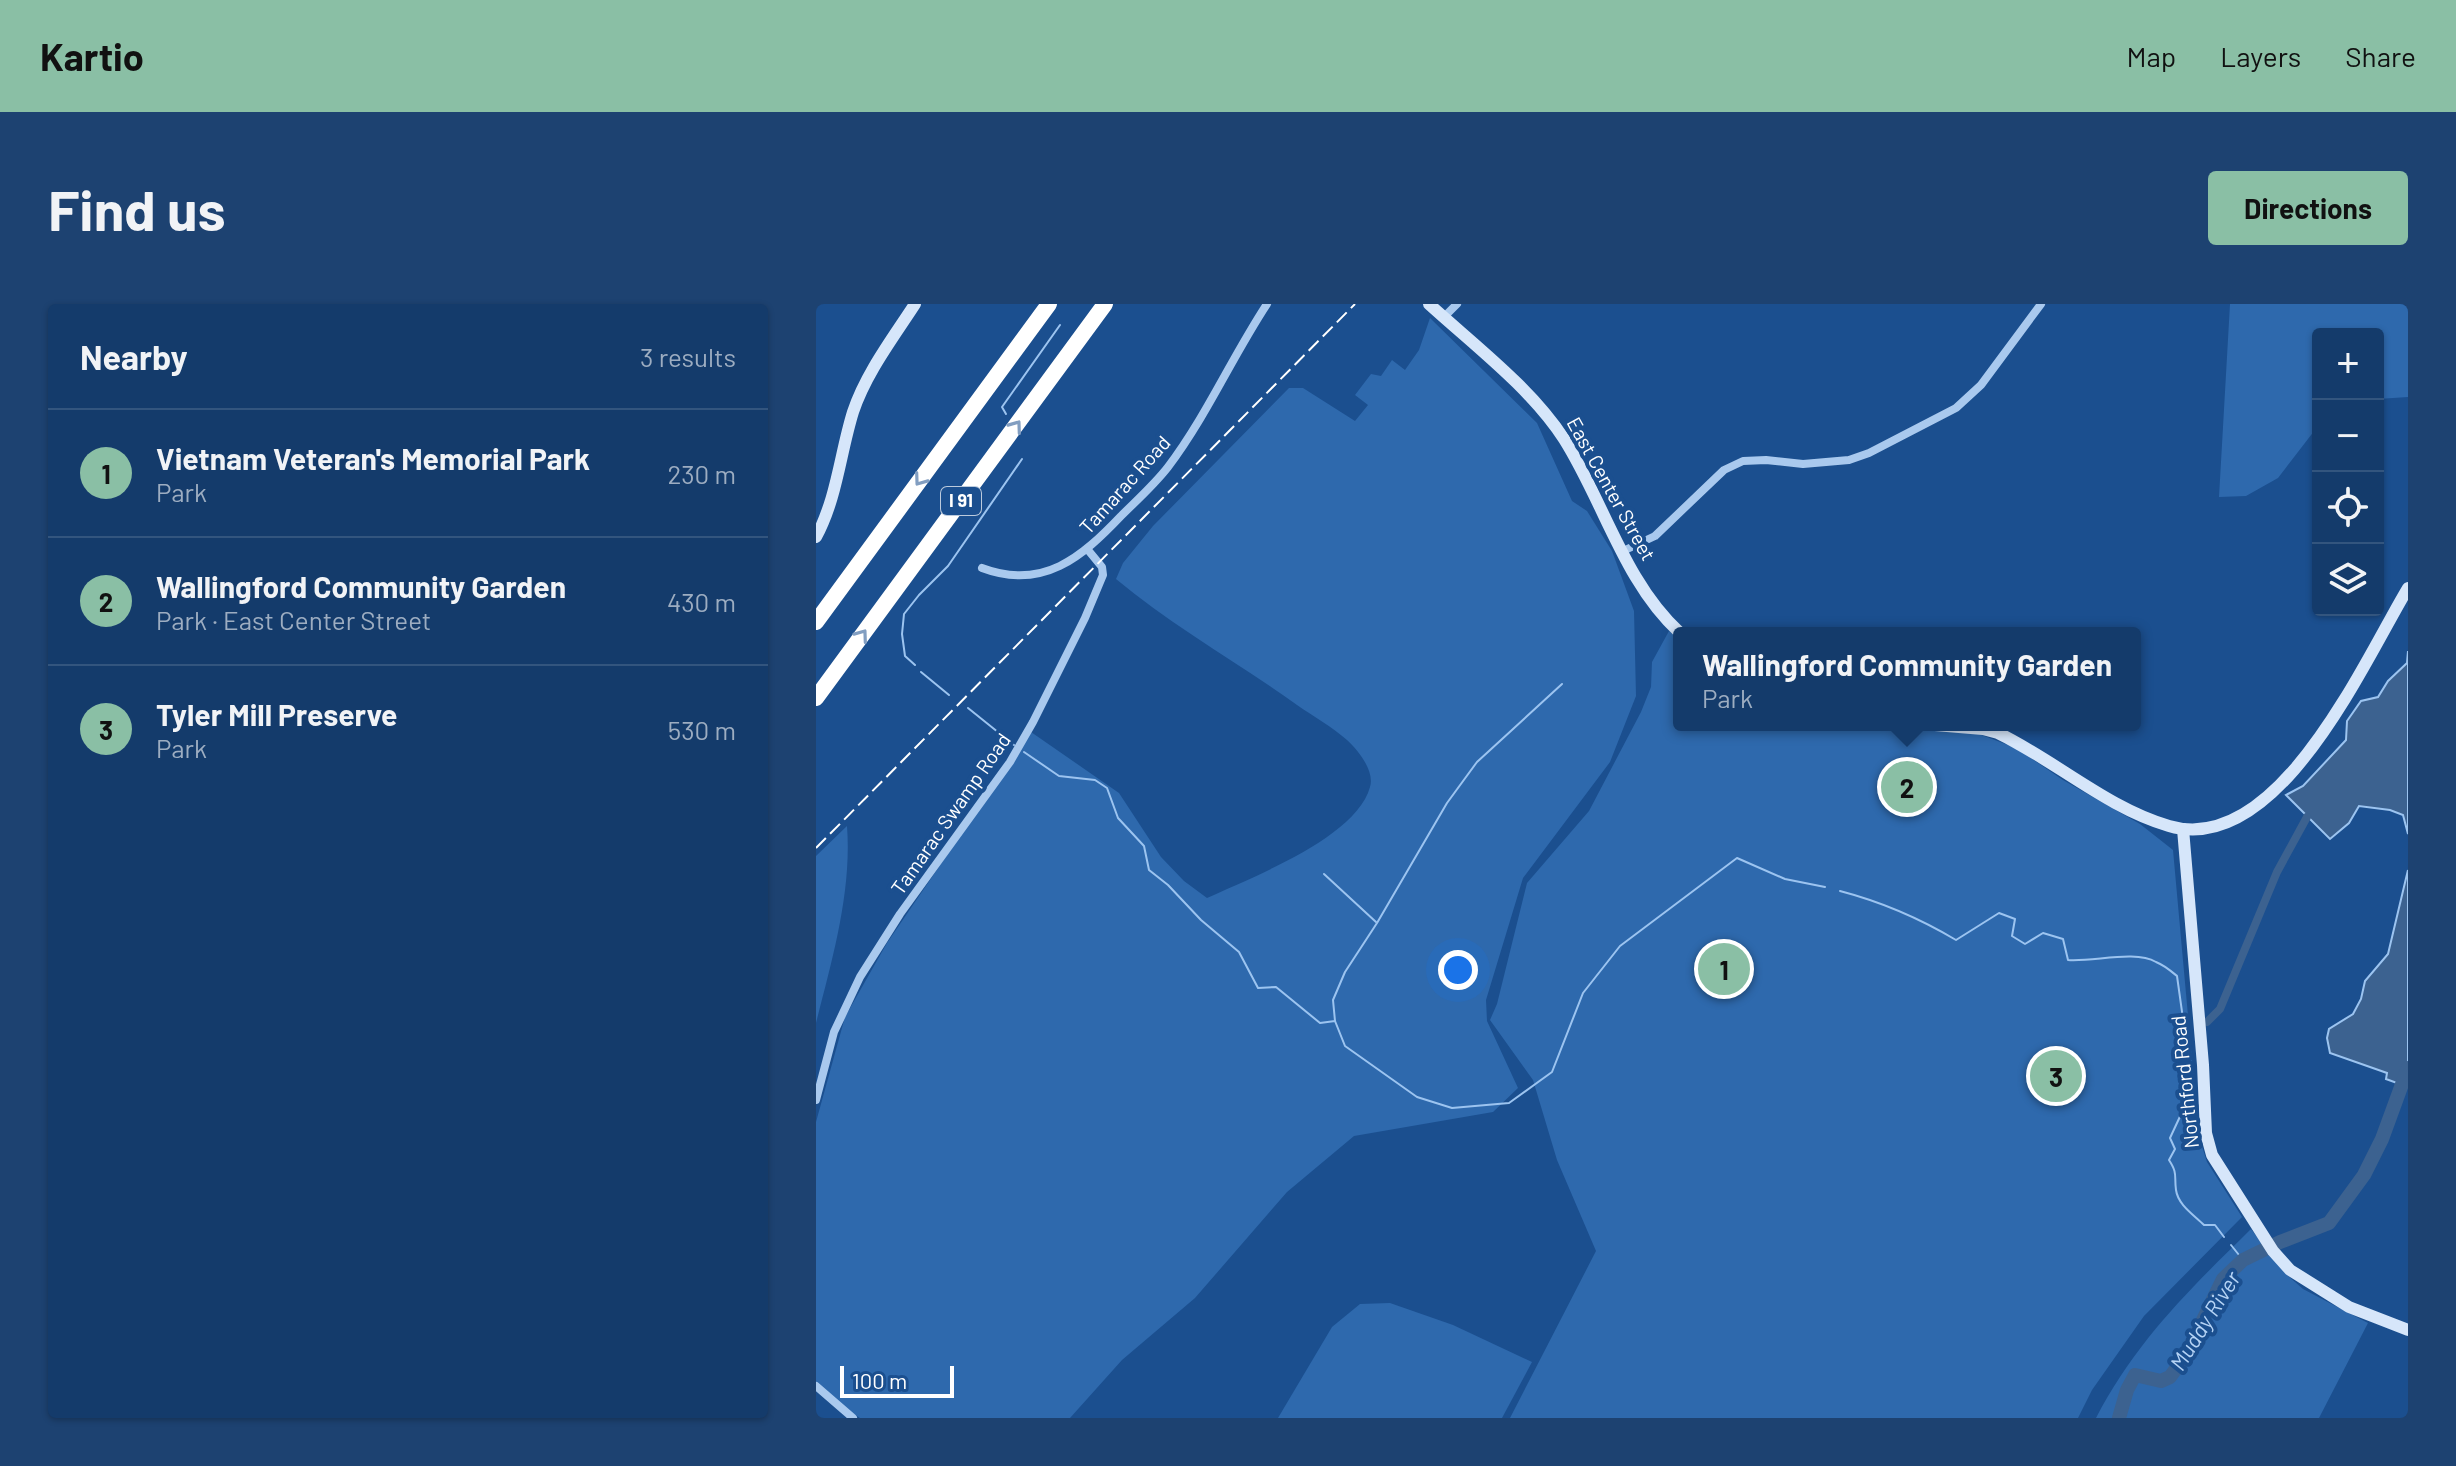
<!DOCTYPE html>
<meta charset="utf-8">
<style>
:root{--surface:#143b6b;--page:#1d4271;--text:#f1f3f6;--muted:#9dadc1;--line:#33557e;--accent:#8abfa5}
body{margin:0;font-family:Barlow,sans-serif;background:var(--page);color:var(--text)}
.controls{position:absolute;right:24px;top:24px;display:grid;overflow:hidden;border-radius:8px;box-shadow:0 2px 6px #0004}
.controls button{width:72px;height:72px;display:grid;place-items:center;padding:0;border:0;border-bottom:2px solid var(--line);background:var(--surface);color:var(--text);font:40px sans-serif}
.scale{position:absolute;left:24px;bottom:20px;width:114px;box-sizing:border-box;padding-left:8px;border:4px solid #fff;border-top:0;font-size:22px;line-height:28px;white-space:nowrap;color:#fff;-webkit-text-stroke:6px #1b4f8f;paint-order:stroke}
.you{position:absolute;left:642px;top:666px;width:28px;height:28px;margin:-20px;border:6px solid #fff;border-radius:50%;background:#1a73e8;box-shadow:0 0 0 12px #1a73e833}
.badge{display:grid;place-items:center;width:52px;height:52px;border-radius:50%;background:var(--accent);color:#111;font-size:26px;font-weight:700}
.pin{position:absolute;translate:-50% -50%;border:4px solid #fff;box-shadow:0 2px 8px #0006}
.popup{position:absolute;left:857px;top:323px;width:468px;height:104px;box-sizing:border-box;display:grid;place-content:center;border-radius:8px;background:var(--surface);filter:drop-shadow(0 2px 6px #0005);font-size:26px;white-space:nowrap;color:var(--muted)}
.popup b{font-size:30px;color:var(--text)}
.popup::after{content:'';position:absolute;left:50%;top:100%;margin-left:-16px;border:16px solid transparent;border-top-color:var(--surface)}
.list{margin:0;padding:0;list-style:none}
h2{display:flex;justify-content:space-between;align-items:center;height:104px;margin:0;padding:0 32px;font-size:34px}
h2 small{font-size:26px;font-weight:400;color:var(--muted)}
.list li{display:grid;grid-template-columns:52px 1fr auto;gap:24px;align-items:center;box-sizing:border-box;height:128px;padding:0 32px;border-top:2px solid var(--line)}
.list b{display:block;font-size:30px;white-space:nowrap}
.list p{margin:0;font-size:26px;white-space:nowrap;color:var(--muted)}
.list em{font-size:26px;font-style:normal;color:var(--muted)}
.icon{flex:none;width:44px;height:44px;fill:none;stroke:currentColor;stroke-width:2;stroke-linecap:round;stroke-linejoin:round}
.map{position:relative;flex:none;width:1592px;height:1114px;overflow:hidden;border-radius:8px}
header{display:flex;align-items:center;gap:48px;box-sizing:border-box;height:112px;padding:0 40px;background:var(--accent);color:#111}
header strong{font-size:38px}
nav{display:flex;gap:44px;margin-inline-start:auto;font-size:28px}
.intro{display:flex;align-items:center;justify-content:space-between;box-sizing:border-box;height:192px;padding:0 48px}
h1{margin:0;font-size:56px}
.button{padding:20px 36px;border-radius:8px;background:var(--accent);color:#111;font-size:28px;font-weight:700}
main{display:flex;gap:48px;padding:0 48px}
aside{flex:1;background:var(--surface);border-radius:8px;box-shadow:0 2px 6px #0004}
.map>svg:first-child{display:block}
</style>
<header>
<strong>Kartio</strong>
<nav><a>Map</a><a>Layers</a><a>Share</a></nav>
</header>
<div class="intro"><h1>Find us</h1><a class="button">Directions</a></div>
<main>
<aside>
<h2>Nearby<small>3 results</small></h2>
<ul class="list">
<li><span class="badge">1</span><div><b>Vietnam Veteran's Memorial Park</b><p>Park</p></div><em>230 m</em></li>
<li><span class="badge">2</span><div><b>Wallingford Community Garden</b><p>Park · East Center Street</p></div><em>430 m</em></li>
<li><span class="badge">3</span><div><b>Tyler Mill Preserve</b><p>Park</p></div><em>530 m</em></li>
</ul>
</aside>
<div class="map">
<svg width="1592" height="1114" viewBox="0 0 1592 1114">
<rect width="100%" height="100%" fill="#1b4f8f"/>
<g fill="#2e69ad">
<path d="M 1414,0 L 1592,0 L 1592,93 L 1562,95 L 1562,30 L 1502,30 L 1502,122 L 1462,174 L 1430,192 L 1403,193 Z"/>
<path d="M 614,14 L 721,119 L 756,197 L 771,207 L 796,247 L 818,307 L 820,392 L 794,458 L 707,574 L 670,696 L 671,717 L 702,784 L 677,808 L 538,832 L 471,888 L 379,994 L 306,1056 L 254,1114 L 44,1114 L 24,1101 L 0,1078 L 0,818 L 29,713 L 71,639 L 215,428 L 303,489 L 345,553 L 368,577 L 391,594 C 436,573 540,534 554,483 C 559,467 542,446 531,436 C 516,423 497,412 481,401 C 421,358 356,322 300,275 L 307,259 L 337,222 L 473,84 L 487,84 L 539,117 L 552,101 L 539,91 L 555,70 L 565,72 L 576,56 L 589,66 L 603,46 Z"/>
<path d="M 853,327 L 863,335 L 863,421 L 1077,421 L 1163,430 L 1200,444 L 1247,476 L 1324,520 L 1357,546 L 1383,833 L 1391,858 L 1426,913 L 1328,1012 L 1276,1086 L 1262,1114 L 694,1114 L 780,947 L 741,856 L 717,776 L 674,716 L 681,700 L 711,579 L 773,507 L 825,408 L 835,383 L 836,358 Z"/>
<path d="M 31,522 C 36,588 16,656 0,719 L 0,552 Z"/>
<path d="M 1435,925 L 1469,969 L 1487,985 L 1552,1019 L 1503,1114 L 1280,1114 C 1320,1037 1374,985 1435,925 Z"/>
<path d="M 574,999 L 637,1021 L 716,1058 L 686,1114 L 462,1114 L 516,1023 L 544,1000 Z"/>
</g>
<g fill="#3c6290" stroke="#9cc4f0" stroke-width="2">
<path d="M 1592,347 L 1592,530 L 1587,511 L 1574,506 L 1543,502 L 1533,519 L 1514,535 L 1470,491 L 1487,482 L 1530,436 L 1531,417 L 1545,397 L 1562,393 L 1572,377 L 1591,359 Z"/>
<path d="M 1592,566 L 1592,783 L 1570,775 L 1571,769 L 1514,749 L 1511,734 L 1513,725 L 1537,710 L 1545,695 L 1549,677 L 1572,650 Z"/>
</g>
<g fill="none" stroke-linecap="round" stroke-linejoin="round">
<g stroke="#9cc4f0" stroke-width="2">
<path d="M 190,110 L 186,103 L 244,21"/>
<path d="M 99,361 L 89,352 L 86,330 L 88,310 L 103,291 L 132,262 L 206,155"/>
<path d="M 105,368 L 133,391"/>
<path d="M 152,404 L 198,441"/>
<path d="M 208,448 L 243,472 L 279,476 L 291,484 L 302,514 L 328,542 L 333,566 L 352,581 L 385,616 L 423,648 L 442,684 L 460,683 L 504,719 L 519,717 L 529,742 L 601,793 L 636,804 L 693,799 L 736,768 L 767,689 L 804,642 L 921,554 L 969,575 L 1009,583"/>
<path d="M 508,570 L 560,618"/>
<path d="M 1024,587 C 1066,598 1103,614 1140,636 L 1183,609 L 1199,615 L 1196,632 L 1209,640 L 1227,629 L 1247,635 L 1252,656 C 1278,658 1319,646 1340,658 C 1348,661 1355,667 1361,672 L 1375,772 L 1374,791 L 1354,834 L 1359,845 L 1353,856 C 1362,870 1358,871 1360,886 C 1362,901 1378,911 1388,921 L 1399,921 L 1408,933"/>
<path d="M 519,717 L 517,696 L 529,668 L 561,619 L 631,499 L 661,458 L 746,380"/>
<path d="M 1415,941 L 1427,956"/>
</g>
<path stroke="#3c6290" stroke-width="8" d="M 1391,718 L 1404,705 L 1461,568 L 1491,513"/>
<path stroke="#3c6290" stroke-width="14" d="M 1303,1114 L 1311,1086 L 1319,1071 L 1345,1077 L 1354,1073 L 1370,1051 L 1407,975 L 1427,956 L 1464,938 L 1513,919 L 1548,871 L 1566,835 L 1592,764"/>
<g stroke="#a9c9ee" stroke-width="8">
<path d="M 628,13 L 641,0"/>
<path d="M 807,247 L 839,232 L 908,166 L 927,157 L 950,156 L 987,160 L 1033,156 L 1053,149 L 1140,104 L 1165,81 L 1225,0"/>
<path d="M 166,264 C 227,287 266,253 305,212 C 321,196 338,181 352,163 C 390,113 416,53 451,0"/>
<path d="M 0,796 L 18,728 L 44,673 L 84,610 L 194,458 L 217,418 L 269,314 L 287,271 L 286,263 L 272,246"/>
<path d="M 0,1082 L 37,1114"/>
</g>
<g stroke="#d6e6fa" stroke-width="12">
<path d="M 613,0 C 658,41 715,84 748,135 C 788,198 808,278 864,329"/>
<path d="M 0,233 C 21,194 24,150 37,108 C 50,69 77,34 99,0"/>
<path d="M 1119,421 L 1167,425 L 1182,429 C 1240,457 1291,504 1353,522 C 1462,554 1548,357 1592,284"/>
<path d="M 1367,525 L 1387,761 L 1390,829 L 1396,851 L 1457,947 L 1474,966 L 1533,1003 L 1592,1026"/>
</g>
<g stroke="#fff" stroke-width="16">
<path d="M 0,318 L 233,0"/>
<path d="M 0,394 L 289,0"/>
</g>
<path stroke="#fff" stroke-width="2" stroke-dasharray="14 6" stroke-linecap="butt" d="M 0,544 L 539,0"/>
</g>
<defs><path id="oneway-chevron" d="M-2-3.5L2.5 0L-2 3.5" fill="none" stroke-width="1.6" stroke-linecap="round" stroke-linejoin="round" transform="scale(2)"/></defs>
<g stroke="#829ec1">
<use href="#oneway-chevron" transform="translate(200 122) rotate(-54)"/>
<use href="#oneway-chevron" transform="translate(104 176) rotate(126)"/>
<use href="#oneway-chevron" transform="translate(46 331) rotate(-54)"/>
</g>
<g text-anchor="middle" stroke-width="8" stroke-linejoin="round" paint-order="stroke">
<rect fill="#1b4f8f" stroke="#bbcadd" stroke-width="2" x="125" y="183" width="40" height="28" rx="6"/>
<g font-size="18" font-weight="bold" fill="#fff">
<text x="145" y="203">I 91</text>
</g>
<g font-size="20" fill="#fff" stroke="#1b4f8f">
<text transform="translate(309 181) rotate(-48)" y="7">Tamarac Road</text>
<text transform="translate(795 185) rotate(61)" y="7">East Center Street</text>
<text transform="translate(135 510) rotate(-55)" y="7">Tamarac Swamp Road</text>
<text transform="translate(1369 778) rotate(-96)" y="7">Northford Road</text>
</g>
<g font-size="22" font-style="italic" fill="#b5d3f5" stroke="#1b4f8f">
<text transform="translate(1389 1017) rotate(-58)" y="8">Muddy River</text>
</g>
</g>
</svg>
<div class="controls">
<button>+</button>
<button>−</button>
<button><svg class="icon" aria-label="locate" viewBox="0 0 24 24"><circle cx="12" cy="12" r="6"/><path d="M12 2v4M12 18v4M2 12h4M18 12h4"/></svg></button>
<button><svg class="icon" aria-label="layers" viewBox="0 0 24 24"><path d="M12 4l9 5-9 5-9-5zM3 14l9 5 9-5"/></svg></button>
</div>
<div class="scale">100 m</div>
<div class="you"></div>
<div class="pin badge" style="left:908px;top:665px">1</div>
<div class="pin badge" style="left:1091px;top:483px">2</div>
<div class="popup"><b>Wallingford Community Garden</b>Park</div>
<div class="pin badge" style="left:1240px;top:772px">3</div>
</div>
</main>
